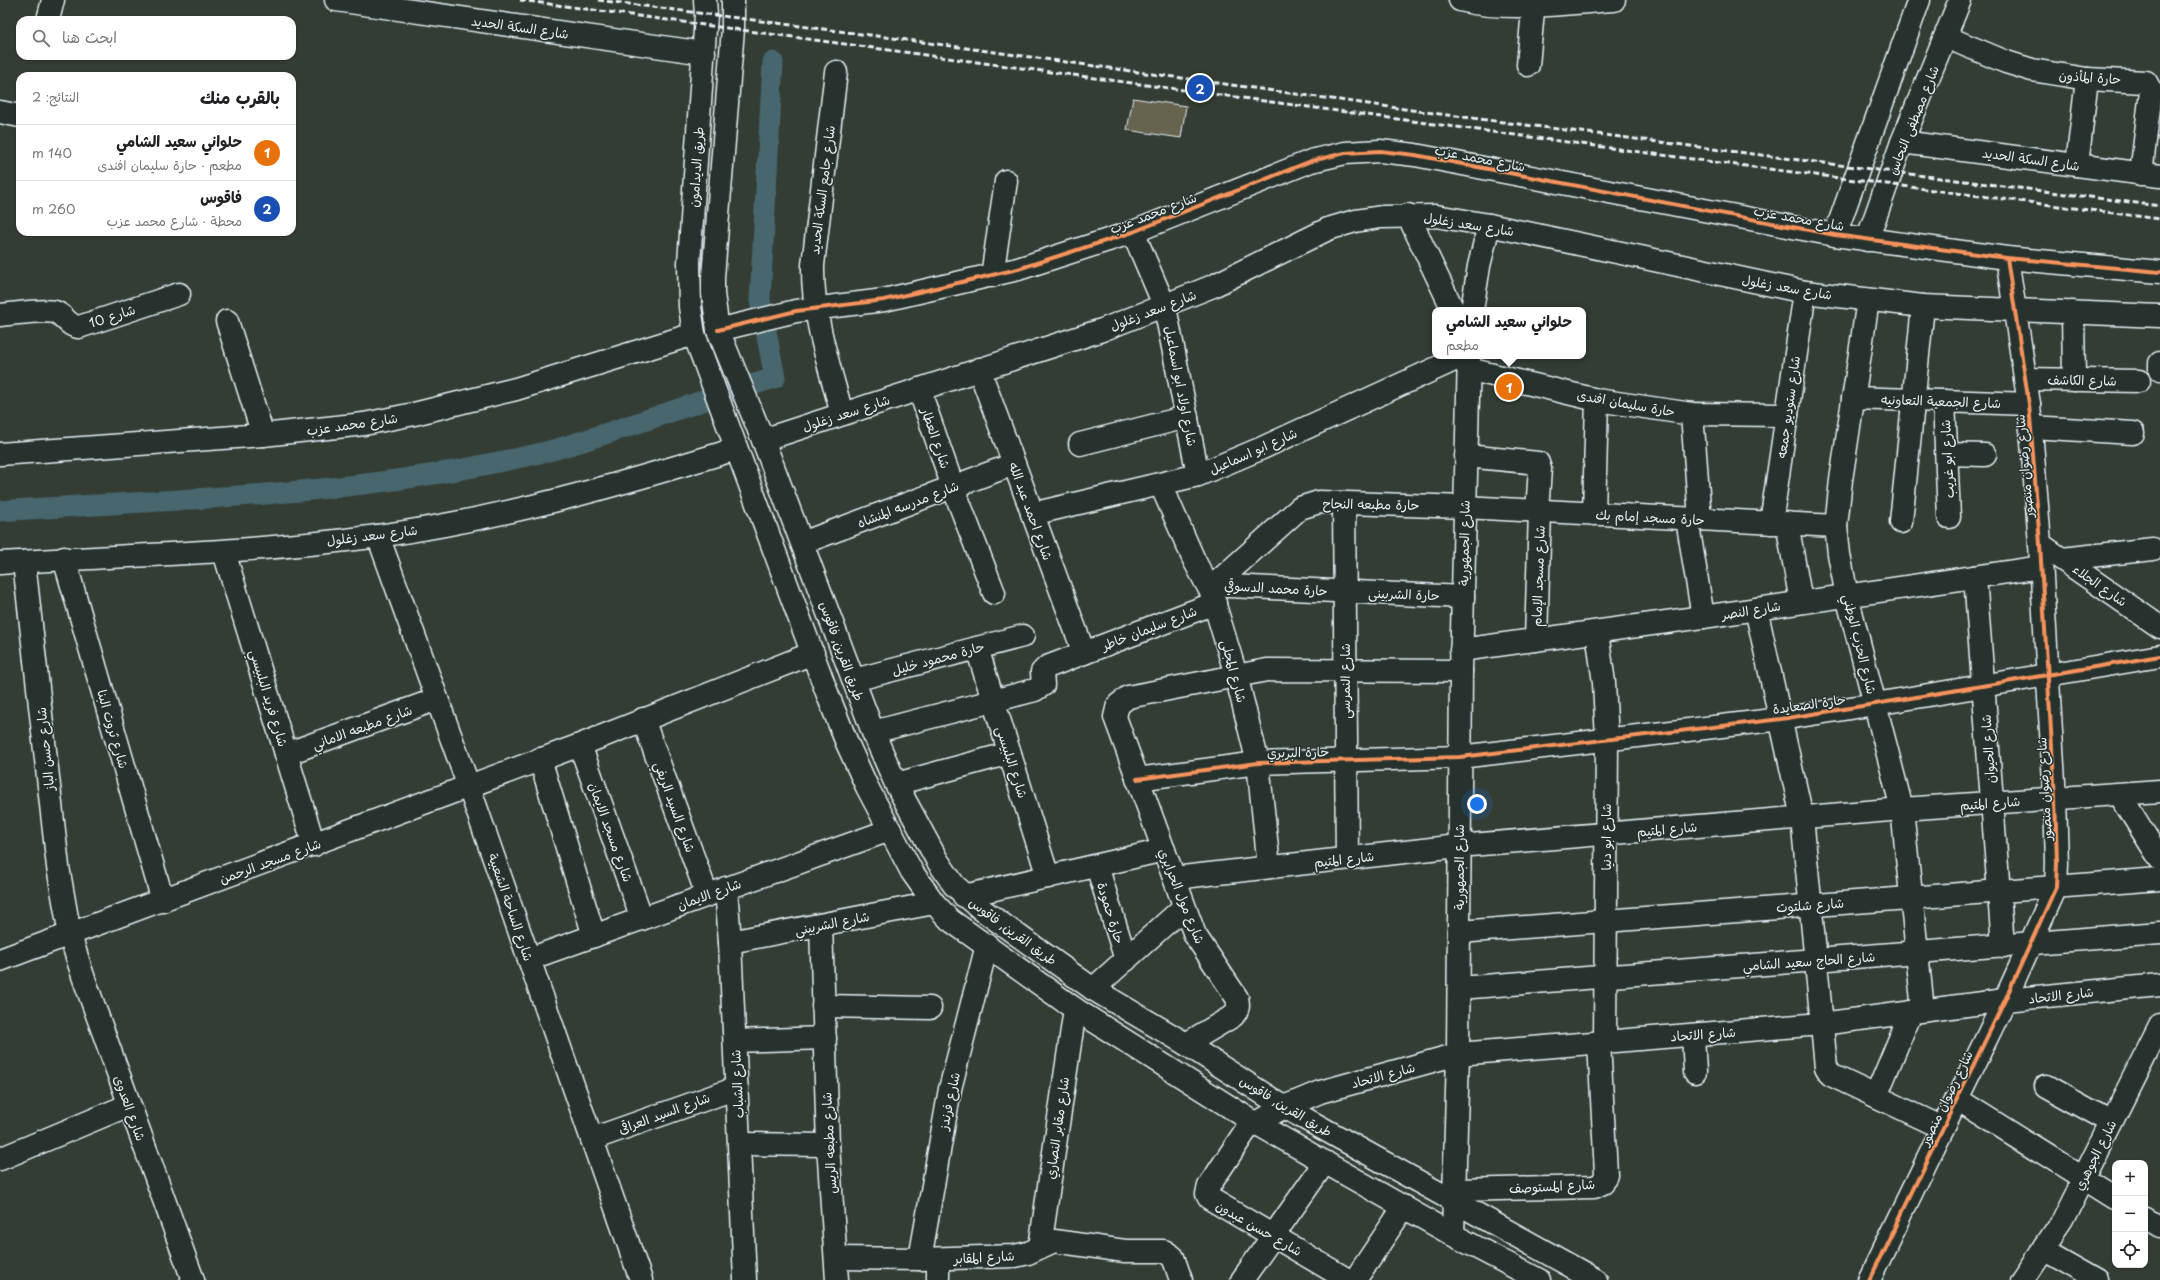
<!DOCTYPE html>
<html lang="ar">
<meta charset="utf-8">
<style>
:root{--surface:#fff;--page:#f6f6f6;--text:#202124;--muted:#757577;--line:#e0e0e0;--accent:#0b8043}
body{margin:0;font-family:"Playpen Sans","Playpen Sans Arabic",sans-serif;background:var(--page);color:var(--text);direction:rtl}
.controls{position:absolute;right:12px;bottom:12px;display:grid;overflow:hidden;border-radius:8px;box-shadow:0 1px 3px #0004}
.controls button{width:36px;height:36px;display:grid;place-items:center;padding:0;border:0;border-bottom:1px solid var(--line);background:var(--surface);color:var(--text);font:20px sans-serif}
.you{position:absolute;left:1477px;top:804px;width:14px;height:14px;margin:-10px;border:3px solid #fff;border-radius:50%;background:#1a73e8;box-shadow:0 0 0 6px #1a73e833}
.badge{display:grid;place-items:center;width:26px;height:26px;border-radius:50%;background:var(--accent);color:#fff;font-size:13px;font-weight:700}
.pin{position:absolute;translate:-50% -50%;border:2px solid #fff;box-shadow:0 1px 4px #0006}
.popup{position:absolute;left:1432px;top:307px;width:154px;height:52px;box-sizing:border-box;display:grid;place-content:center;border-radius:8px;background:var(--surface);filter:drop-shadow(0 1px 3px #0005);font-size:13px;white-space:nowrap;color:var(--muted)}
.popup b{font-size:15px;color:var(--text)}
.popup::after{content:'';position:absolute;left:50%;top:100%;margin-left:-8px;border:8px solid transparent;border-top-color:var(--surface)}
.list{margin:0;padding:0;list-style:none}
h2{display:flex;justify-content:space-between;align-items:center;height:52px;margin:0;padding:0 16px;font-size:17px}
h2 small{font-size:13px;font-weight:400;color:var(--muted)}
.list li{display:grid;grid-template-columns:26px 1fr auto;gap:12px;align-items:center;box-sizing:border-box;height:56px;padding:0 16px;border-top:1px solid var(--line)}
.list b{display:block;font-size:15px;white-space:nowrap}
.list p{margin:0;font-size:13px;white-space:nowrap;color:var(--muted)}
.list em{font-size:13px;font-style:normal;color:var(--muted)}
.icon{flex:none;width:22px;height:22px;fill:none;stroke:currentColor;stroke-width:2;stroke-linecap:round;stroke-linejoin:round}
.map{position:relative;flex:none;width:2160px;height:1280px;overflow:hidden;direction:ltr}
.search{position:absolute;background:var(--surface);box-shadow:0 1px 3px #0004;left:16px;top:16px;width:280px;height:44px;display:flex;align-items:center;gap:10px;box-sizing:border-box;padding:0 14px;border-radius:12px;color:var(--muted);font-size:15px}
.panel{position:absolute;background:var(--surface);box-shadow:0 1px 3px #0004;left:16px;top:72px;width:280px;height:164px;border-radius:12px;direction:rtl}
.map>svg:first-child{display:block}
</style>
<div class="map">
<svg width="2160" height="1280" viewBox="0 0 2160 1280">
<rect width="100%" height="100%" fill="#333d34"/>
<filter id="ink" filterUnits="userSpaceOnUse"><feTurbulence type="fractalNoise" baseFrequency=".025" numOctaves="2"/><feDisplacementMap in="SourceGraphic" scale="8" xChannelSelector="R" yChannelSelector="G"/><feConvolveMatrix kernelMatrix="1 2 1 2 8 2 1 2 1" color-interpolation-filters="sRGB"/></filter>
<g filter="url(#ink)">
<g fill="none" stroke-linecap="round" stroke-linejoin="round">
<path stroke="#47666e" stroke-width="21" d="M 0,511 C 159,500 318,497 474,467 C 502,461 532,456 560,448 C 632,427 702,399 775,378 L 760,300 L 773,62"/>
</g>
<path fill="#666350" stroke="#e8f1f8" d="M 1133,98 L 1186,106 L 1181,138 L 1127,130 Z"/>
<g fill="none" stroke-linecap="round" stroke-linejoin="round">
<g stroke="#e8f1f8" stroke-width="25">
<g id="street">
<path d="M 336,0 L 704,53"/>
<path d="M 48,20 L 53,0"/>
<path d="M 1946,37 L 2006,62 L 2032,70 L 2087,79 L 2146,82 L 2151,91 L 2141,174"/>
<path d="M 1528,65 L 1534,0"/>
<path d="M 836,72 L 813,265 C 812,316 829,365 842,414"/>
<path d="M 0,112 L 20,116"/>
<path d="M 1902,142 L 2160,176"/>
<path d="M 2077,165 L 2087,79"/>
<path d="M 1408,215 L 1453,310"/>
<path d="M 1133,232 L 1165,307 L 1198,475"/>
<path d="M 992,276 L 1006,181"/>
<path d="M 1868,300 L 1841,480 L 1836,526 L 1839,554 L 1847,596 L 1902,809 L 1923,1010"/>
<path d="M 1472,310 L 1479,266 L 1489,225"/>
<path d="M 2073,312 L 2074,380"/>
<path d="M 0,315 C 15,314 41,309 55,312 C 65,315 67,326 79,327 L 179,294"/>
<path d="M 227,321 L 263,435"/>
<path d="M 979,369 L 1084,653"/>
<path d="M 1468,369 L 1597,400 L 1692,414 L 1787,415"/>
<path d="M 2160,370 L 2160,363"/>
<path d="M 2025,379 L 2139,381"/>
<path d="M 919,389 L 953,487 L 994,593"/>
<path d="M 1853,398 L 2029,404"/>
<path d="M 1944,401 L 1949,517"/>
<path d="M 1692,414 L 1700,519"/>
<path d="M 2031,427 L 2133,433"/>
<path d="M 1080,444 L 1187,417"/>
<path d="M 1947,454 L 1985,455"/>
<path d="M 1466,456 L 1538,463 L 1540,469 L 1537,511"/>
<path d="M 1161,485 L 1194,560 L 1211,592 L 1236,675 L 1258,763 L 1269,867"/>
<path d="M 1344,503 L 1347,858"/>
<path d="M 1032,514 L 1198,475 L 1260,449 L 1463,356"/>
<path d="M 1594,514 L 1597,400"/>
<path d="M 1687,519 L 1703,617"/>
<path d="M 1901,522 L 1923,306"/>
<path d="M 1771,523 L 1805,292"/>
<path d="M 1787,523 L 1801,602"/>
<path d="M 378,536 L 469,787 L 641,1280"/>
<path d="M 802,543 L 1014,464"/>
<path d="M 224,552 L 314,845"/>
<path d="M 64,558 L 163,901"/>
<path d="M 2062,559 L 2153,549"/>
<path d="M 24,562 L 58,867 L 70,935 L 83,976 L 193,1280"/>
<path d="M 1975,577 L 2003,946"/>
<path d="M 1208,585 L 1463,597"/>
<path d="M 1213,586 L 1300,508 L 1319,502 L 1464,507 L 1836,526"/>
<path d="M 1756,609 L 1802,817 L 1826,1067 L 1831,1075 L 1943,1128"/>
<path d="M 1597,632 L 1604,683 L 1607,739 L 1605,1042"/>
<path d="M 1536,640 L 1540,511"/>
<path d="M 977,648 L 1048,877"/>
<path d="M 1461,650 L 1703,617 L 2041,567"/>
<path d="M 854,680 L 1023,636"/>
<path d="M 643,719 L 707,895"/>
<path d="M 873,732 L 1035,690 L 1043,685 L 1042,672 L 1047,667 L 1215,603"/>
<path d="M 580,745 L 642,919"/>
<path d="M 286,754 L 437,699"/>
<path d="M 540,759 L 594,936"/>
<path d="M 1137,779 L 1258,763 L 1460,757 L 1781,719 L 1875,704 L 2160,656"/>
<path d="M 896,784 L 1010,753"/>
<path d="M 2120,795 L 2160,859"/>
<path d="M 1097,866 L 1126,960"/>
<path d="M 1174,878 L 1458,846 L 1902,809 L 2160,791"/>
<path d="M 726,888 L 730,942 L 745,1280"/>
<path d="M 964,896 L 1164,850"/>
<path d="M 821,925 L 828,1145 L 837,1280"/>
<path d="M 1459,932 L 2160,879"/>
<path d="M 730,942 L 934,903"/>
<path d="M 529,959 L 890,830"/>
<path d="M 0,960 L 580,745 L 813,653"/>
<path d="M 1459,988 L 2160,933"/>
<path d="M 1093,989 L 1184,907"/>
<path d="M 823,1006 L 930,1008"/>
<path d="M 1693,1035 L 1695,1072"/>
<path d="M 735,1041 L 825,1038"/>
<path d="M 1186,1044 L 1233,1016 C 1238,1010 1239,1006 1237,998 L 1195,935 L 1115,717 L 1118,705 L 1128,697 L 1267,670 L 1461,671"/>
<path d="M 2046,1086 L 2111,1122"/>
<path d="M 1876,1096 L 1911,1012"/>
<path d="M 1957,1099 L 2115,1198"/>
<path d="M 1252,1121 L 1209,1186 L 1207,1194 L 1209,1198 L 1348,1280"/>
<path d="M 1257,1123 L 1284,1107 L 1320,1092 L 1458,1054 L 1821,1024 L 2005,1000 L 2160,985"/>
<path d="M 592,1139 L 737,1088"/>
<path d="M 740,1144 L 828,1145"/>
<path d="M 0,1159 L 129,1105"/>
<path d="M 1456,1190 L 1594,1187 L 1603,1183 L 1606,1174 L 1599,1042"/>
<path d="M 2145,1217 L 2160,1226"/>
<path d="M 1453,1235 L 1458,1054 L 1461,671 L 1469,356"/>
<path d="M 1040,1247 L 1075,1009"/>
<path d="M 2044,1250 L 2097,1280"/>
<path d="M 836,1258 L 920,1259 L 1015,1256 L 1028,1253 L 1054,1241 L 1125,1251 L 1164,1251 L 1173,1257 L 1181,1280"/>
<path d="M 920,1259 L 950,1089 L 987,945"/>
<path d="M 938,1259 L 938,1280"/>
<path d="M 1242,1280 L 1325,1162"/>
<path d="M 1355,1280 L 1404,1207"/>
<path d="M 2022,1280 L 2062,1221 L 2160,1025"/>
</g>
</g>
<g stroke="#e8f1f8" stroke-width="25">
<g id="secondary">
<path d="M 705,0 L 706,15 L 689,263 L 690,307 L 694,334 L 829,698 L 847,743 L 867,787 L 912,872 L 934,903 L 950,920 L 1075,1009 L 1252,1121 L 1453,1235 L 1539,1280"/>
<path d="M 733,0 L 733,29 L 713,277 L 713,294 L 718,330 L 763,440 L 873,732 L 896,784 L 937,860 L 954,885 L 981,909 L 1093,989 L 1186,1044 L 1284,1107 L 1596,1280"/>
<path d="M 1460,0 C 1506,12 1567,3 1614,0"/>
<path d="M 1835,235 L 1919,0"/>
<path d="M 1867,240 L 1902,142 L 1960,0"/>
<path d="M 718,330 L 796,311 L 884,300 L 1018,269 L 1133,232 L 1311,161 L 1345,153 L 1380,151 L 1415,155 L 1835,235 L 2007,258 L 2160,272"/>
<path d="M 763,440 L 1102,330 L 1213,286 L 1328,229 L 1355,221 L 1381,217 L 1436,216 L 1489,225 L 1805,292 L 1923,306 L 2160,316"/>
<path d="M 0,454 L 263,435 L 364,424 L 414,414 L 516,389 L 694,334"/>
<path d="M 2040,544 L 2160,627"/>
<path d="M 0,563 C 126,555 253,553 378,536 C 501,519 618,485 736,449"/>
<path d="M 1869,1280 L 2005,1000 L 2056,887 L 2057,863 L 2055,799 L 2040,544 L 2029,404 L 2007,258"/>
</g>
</g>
<use href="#street" stroke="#26332d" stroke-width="22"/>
<use href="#secondary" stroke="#26332d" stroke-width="22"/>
<g stroke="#e8f1f8" stroke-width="3" stroke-dasharray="6 3" stroke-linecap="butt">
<path d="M 520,0 L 1714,162 L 2160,219"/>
<path d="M 598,0 L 908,40 L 1440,114 L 2160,206"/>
</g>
<g stroke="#26332d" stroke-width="6">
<g id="cycleway">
<path d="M 718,330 L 796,311 L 884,300 L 1018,269 L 1133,232 L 1311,161 L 1345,153 L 1380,151 L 1415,155 L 1835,235 L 2007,258 L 2160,272"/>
<path d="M 1137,779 L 1258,763 L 1460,757 L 1781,719 L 1875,704 L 2160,656"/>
<path d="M 1869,1280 L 2005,1000 L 2056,887 L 2057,863 L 2055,799 L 2040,544 L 2029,404 L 2007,258"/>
</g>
</g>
<use href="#cycleway" stroke="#f8935d" stroke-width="4"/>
</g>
</g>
<g text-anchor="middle" stroke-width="3" stroke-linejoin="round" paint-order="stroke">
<g font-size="13" fill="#e8f1f8" stroke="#26332d">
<text transform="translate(520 27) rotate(8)" y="5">شارع السكة الحديد</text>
<text transform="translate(2090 77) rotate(4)" y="5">حارة المأذون</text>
<text transform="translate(1913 120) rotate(-68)" y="5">شارع مصطفى النحاس</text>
<text transform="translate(1480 158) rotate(11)" y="5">شارع محمد عزب</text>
<text transform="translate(2031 159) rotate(8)" y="5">شارع السكة الحديد</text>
<text transform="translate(696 167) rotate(-86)" y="5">طريق الديدامون</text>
<text transform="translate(822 190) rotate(-83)" y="5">شارع جامع السكة الحديد</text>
<text transform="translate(1153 213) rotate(-21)" y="5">شارع محمد عزب</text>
<text transform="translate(1799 218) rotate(10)" y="5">شارع محمد عزب</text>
<text transform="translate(1469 224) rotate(9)" y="5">شارع سعد زغلول</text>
<text transform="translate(1787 287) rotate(10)" y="5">شارع سعد زغلول</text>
<text transform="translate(1153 310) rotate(-21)" y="5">شارع سعد زغلول</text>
<text transform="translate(112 316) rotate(-18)" y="5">شارع 10</text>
<text transform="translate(2082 380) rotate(1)" y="5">شارع الكاشف</text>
<text transform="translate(1181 386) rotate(79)" y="5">شارع اولاد ابو اسماعيل</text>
<text transform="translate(1941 401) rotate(2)" y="5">شارع الجمعية التعاونيه</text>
<text transform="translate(1626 403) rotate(10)" y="5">حارة سليمان افندى</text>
<text transform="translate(1788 407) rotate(-82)" y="5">شارع ستوديو جمعه</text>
<text transform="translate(846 413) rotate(-18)" y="5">شارع سعد زغلول</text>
<text transform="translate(352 424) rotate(-8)" y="5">شارع محمد عزب</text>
<text transform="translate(936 438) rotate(71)" y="5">شارع العطار</text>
<text transform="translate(1253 451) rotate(-24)" y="5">شارع ابو اسماعيل</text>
<text transform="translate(1947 459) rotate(-93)" y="5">شارع ابو غريب</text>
<text transform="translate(2024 466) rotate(-95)" y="5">شارع رضوان منصور</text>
<text transform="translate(908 504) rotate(-21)" y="5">شارع مدرسه المنشاه</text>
<text transform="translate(1371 504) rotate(1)" y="5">حارة مطبعه النجاح</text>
<text transform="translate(1031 511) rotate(70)" y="5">شارع احمد عبد الله</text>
<text transform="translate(1650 517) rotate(3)" y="5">حارة مسجد إمام بك</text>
<text transform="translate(372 535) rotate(-7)" y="5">شارع سعد زغلول</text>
<text transform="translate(1464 543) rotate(-89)" y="5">شارع الجمهورية</text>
<text transform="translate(1538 576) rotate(-88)" y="5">شارع مسجد الإمام</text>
<text transform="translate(2100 585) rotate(35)" y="5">شارع الجلاء</text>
<text transform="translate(1276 588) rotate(3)" y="5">حارة محمد الدسوقي</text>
<text transform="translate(1404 594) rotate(2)" y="5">حارة الشربينى</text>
<text transform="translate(1751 610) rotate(-9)" y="5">شارع النصر</text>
<text transform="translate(1149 628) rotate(-21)" y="5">شارع سليمان خاطر</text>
<text transform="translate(1860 644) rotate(76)" y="5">شارع الحزب الوطني</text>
<text transform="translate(842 651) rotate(70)" y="5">طريق القرين, فاقوس</text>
<text transform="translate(938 658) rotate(-15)" y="5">حارة محمود خليل</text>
<text transform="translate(1234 671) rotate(75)" y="5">شارع المجلى</text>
<text transform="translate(1345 681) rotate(-90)" y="5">شارع النمرسى</text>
<text transform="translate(269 698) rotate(73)" y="5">شارع فريد البلبيسي</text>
<text transform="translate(1809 704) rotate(-8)" y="5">حارة الصعايدة</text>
<text transform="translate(362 727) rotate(-20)" y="5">شارع مطبعه الاماني</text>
<text transform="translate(113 729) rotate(74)" y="5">شارع ثروت البنا</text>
<text transform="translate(45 749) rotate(-96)" y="5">شارع حسن الباز</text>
<text transform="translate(1988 749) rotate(-94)" y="5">شارع الحيوان</text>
<text transform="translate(1298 752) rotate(-1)" y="5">حارة البربري</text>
<text transform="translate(1012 762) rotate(72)" y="5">شارع البلبيسى</text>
<text transform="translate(2044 789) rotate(-93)" y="5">شارع رضوان منصور</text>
<text transform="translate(1990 803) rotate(-4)" y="5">شارع المتيم</text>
<text transform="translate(675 807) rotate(70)" y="5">شارع السيد الريفي</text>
<text transform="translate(1667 829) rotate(-5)" y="5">شارع المتيم</text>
<text transform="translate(611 832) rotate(70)" y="5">شارع مسجد الايمان</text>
<text transform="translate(1606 837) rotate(-90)" y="5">شارع ابو دنيا</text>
<text transform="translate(1344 859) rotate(-6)" y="5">شارع المتيم</text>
<text transform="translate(270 861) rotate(-20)" y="5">شارع مسجد الرحمن</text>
<text transform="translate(1459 867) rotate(-90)" y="5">شارع الجمهورية</text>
<text transform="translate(709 894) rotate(-20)" y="5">شارع الايمان</text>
<text transform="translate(1182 896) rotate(68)" y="5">شارع مول الحرايري</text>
<text transform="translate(1810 905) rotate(-4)" y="5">شارع شلتوت</text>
<text transform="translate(511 907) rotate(71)" y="5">شارع الساحة الشعبية</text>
<text transform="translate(1111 913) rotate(73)" y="5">حارة حمودة</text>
<text transform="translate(832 923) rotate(-11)" y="5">شارع الشربيني</text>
<text transform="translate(1013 931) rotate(36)" y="5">طريق القرين, فاقوس</text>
<text transform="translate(1809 961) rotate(-4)" y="5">شارع الحاج سعيد الشامي</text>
<text transform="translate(2061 995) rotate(-6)" y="5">شارع الاتحاد</text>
<text transform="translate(1703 1034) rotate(-4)" y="5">شارع الاتحاد</text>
<text transform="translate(1383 1075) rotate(-15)" y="5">شارع الاتحاد</text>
<text transform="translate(737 1084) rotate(-93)" y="5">شارع الشباب</text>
<text transform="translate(1946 1098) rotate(-64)" y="5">شارع رضوان منصور</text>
<text transform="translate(949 1101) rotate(-78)" y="5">شارع فرندز</text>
<text transform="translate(1286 1106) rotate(31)" y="5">طريق القرين, فاقوس</text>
<text transform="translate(130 1108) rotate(70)" y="5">شارع العدوى</text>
<text transform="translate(664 1113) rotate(-20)" y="5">شارع السيد العراقى</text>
<text transform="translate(1057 1128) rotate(-82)" y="5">شارع مقابر النصاري</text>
<text transform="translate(829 1143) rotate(-93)" y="5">شارع مطبعه الريس</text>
<text transform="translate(2095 1155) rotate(-63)" y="5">شارع الجوهري</text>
<text transform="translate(1552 1186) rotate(-3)" y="5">شارع المستوصف</text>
<text transform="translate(1259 1228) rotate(30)" y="5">شارع حسن عبدون</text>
<text transform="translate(984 1257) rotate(-3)" y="5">شارع المقابر</text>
</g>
</g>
</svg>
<div class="controls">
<button>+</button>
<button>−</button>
<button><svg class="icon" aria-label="locate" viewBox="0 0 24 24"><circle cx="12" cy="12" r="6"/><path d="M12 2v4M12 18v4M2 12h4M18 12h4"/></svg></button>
</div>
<div class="you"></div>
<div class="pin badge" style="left:1509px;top:387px;background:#e8710a">1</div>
<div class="popup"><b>حلواني سعيد الشامي</b>مطعم</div>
<div class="pin badge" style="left:1200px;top:88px;background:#1a4fb4">2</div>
<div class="search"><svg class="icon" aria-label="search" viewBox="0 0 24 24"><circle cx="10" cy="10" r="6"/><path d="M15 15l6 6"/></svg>ابحث هنا</div>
<section class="panel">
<h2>بالقرب منك<small>النتائج: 2</small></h2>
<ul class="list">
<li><span class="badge" style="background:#e8710a">1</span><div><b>حلواني سعيد الشامي</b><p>مطعم · حارة سليمان افندى</p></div><em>140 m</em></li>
<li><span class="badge" style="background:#1a4fb4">2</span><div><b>فاقوس</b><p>محطة · شارع محمد عزب</p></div><em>260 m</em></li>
</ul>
</section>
</div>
